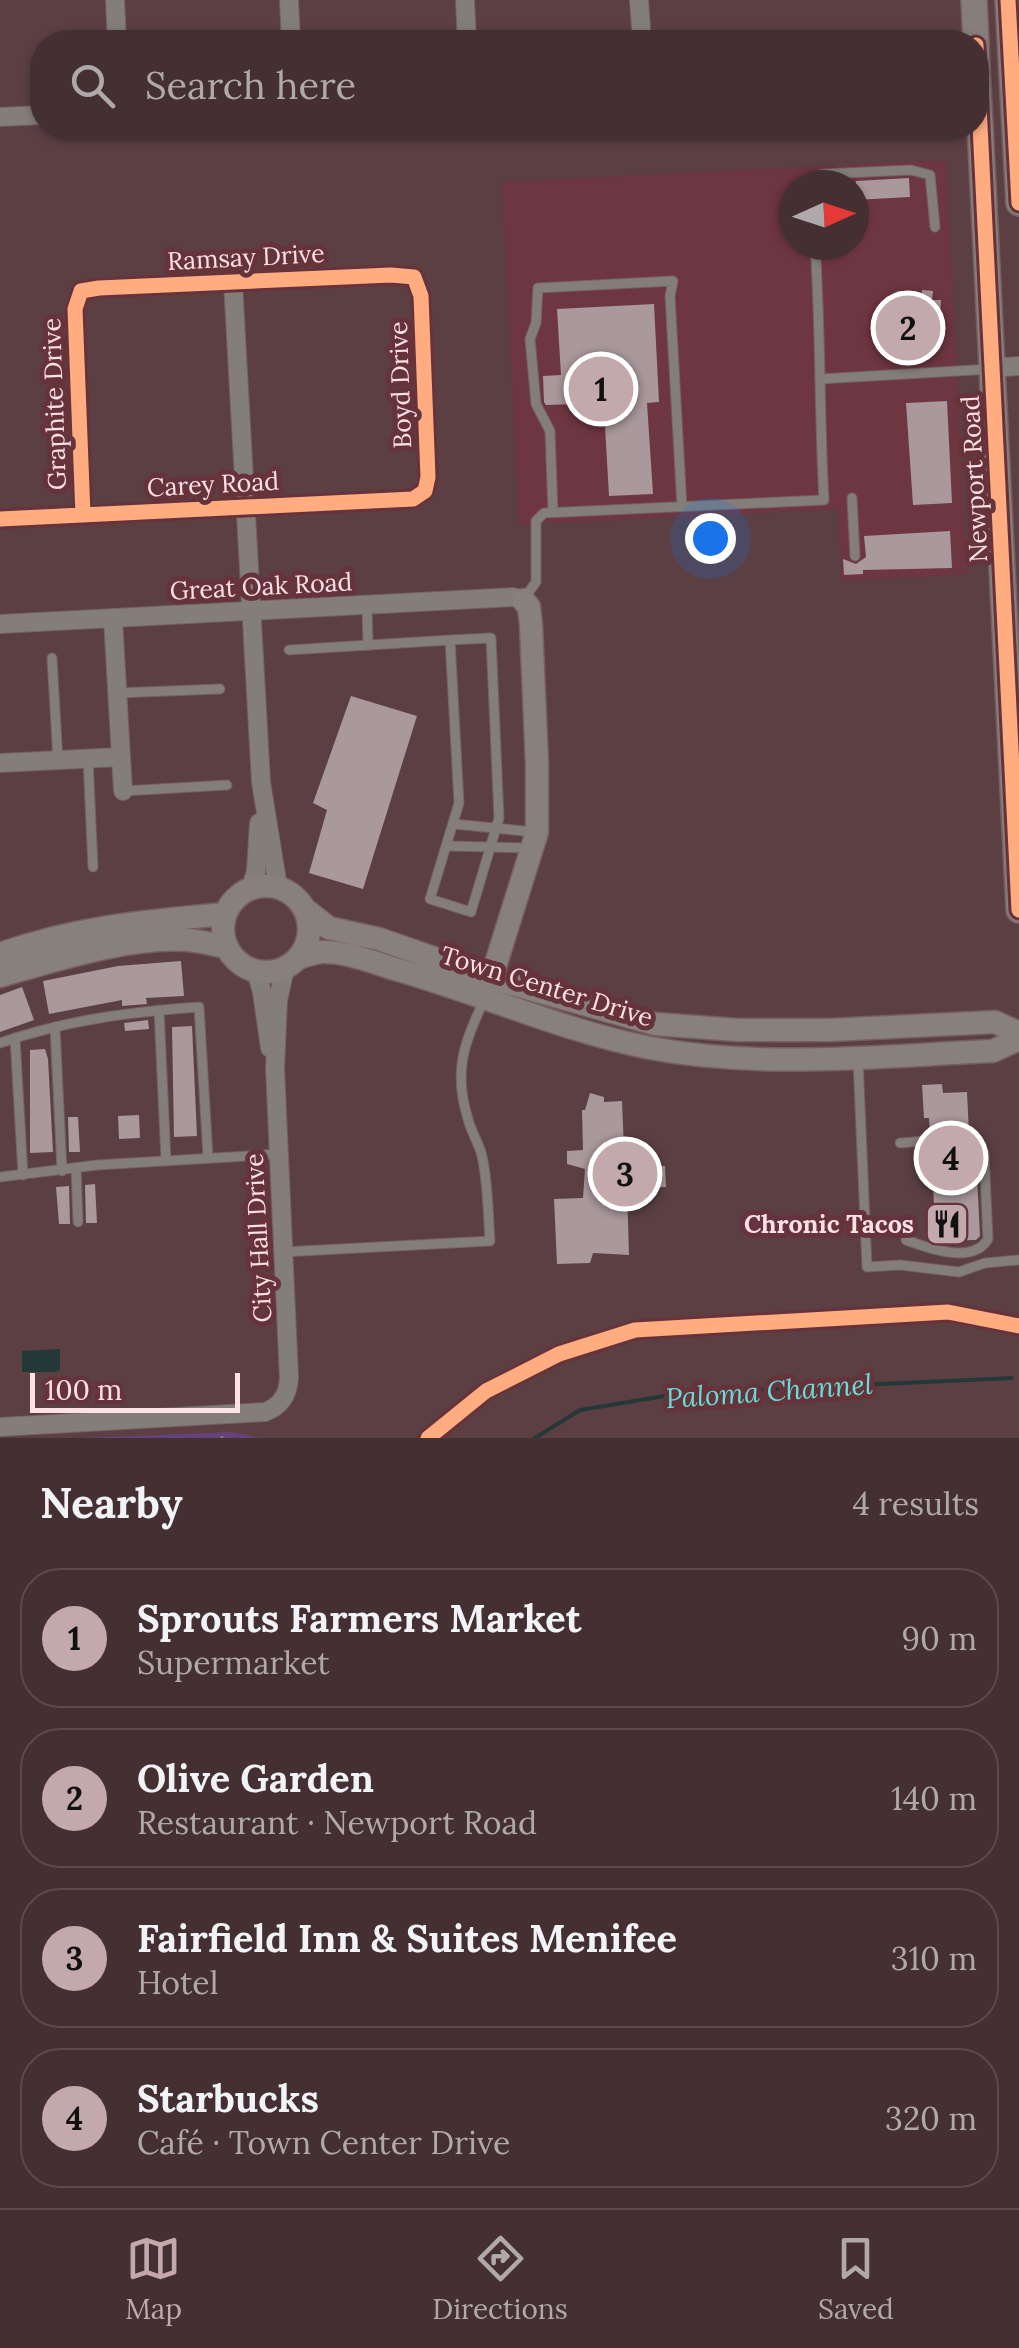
<!DOCTYPE html>
<meta charset="utf-8">
<style>
:root{--surface:#442f32;--page:#4b373a;--text:#f1f3f6;--muted:#afa9ac;--line:#5c4a4d;--accent:#c4a9ac}
body{margin:0;font-family:Lora,serif;background:var(--page);color:var(--text)}
.compass{position:absolute;left:779px;top:170px;width:90px;height:90px;border-radius:50%;background:var(--surface);box-shadow:0 2px 8px #0004;rotate:87deg}
.scale{position:absolute;left:30px;bottom:25px;width:210px;box-sizing:border-box;padding-left:10px;border:5px solid #fde2e5;border-top:0;font-size:28px;line-height:35px;white-space:nowrap;color:#fde2e5;-webkit-text-stroke:8px #67333b;paint-order:stroke}
.you{position:absolute;left:710px;top:538px;width:35px;height:35px;margin:-25px;border:8px solid #fff;border-radius:50%;background:#1a73e8;box-shadow:0 0 0 15px #1a73e833}
.badge{display:grid;place-items:center;width:65px;height:65px;border-radius:50%;background:var(--accent);color:#111;font-size:32px;font-weight:700}
.pin{position:absolute;translate:-50% -50%;border:5px solid #fff;box-shadow:0 2px 10px #0006}
.list{margin:0;padding:0;list-style:none}
h2{display:flex;justify-content:space-between;align-items:center;height:130px;margin:0;padding:0 40px;font-size:42px}
h2 small{font-size:32px;font-weight:400;color:var(--muted)}
.list li{display:grid;grid-template-columns:65px 1fr auto;gap:30px;align-items:center;box-sizing:border-box;height:140px;margin:0 20px 20px;padding:0 20px;border:2px solid var(--line);border-radius:40px}
.list b{display:block;font-size:38px;white-space:nowrap}
.list p{margin:0;font-size:32px;white-space:nowrap;color:var(--muted)}
.list em{font-size:32px;font-style:normal;color:var(--muted)}
.icon{flex:none;width:55px;height:55px;fill:none;stroke:currentColor;stroke-width:2;stroke-linecap:round;stroke-linejoin:round}
.map{position:relative;flex:none;width:1019px;height:1438px;overflow:hidden}
.search{position:absolute;background:var(--surface);box-shadow:0 2px 8px #0004;left:30px;right:30px;top:30px;height:110px;display:flex;align-items:center;gap:25px;box-sizing:border-box;padding:0 35px;border-radius:40px;color:var(--muted);font-size:38px}
.sheet{height:770px;background:var(--surface)}
nav{display:flex;justify-content:space-around;align-items:center;box-sizing:border-box;height:140px;border-top:2px solid var(--line);background:var(--surface);font-size:28px;color:var(--muted)}
nav a{display:grid;justify-items:center;gap:5px}
nav .on{color:var(--accent)}
.map>svg:first-child{display:block}
</style>
<div class="map">
<svg width="1019" height="1438" viewBox="0 0 1019 1438">
<rect width="100%" height="100%" fill="#5b3f43"/>
<path fill="#6e3640" fill-rule="evenodd" d="M 946,160 L 967,574 L 842,581 L 838,509 L 519,525 L 502,182 ZM 794,185 L 854,185 L 854,245 L 794,245 Z"/>
<path fill="#67417a" d="M 232,1432 L 261,1438 L 83,1438 Z"/>
<path fill="#243837" d="M 60,1349 L 60,1370 L 55,1372 L 22,1372 L 22,1351 Z"/>
<g fill="none" stroke-linecap="round" stroke-linejoin="round">
<path stroke="#243837" stroke-width="4" d="M 535,1438 L 580,1410 L 683,1393 L 1012,1378"/>
</g>
<g fill="#a9989c">
<path d="M 909,178 L 910,197 L 854,200 L 856,181 Z"/>
<path d="M 922,290 L 933,291 L 932,300 L 941,300 L 939,340 L 921,339 L 920,347 L 876,344 L 877,318 L 882,318 L 883,307 L 896,307 L 897,291 L 922,293 Z"/>
<path d="M 654,304 L 659,402 L 647,403 L 653,494 L 609,496 L 604,408 L 579,409 L 578,404 L 546,405 L 544,402 L 543,376 L 561,375 L 557,309 Z"/>
<path d="M 947,401 L 952,503 L 913,505 L 906,403 Z"/>
<path d="M 950,531 L 952,568 L 863,570 L 863,574 L 844,575 L 843,559 L 856,564 L 866,557 L 864,536 Z"/>
<path d="M 351,696 L 417,716 L 363,889 L 309,873 L 327,810 L 313,803 Z"/>
<path d="M 181,961 L 184,996 L 146,998 L 147,1004 L 122,1006 L 122,1000 L 49,1014 L 43,981 L 118,966 Z"/>
<path d="M 22,987 L 34,1020 L 0,1032 L 0,995 Z"/>
<path d="M 148,1020 L 149,1029 L 125,1031 L 124,1023 Z"/>
<path d="M 192,1026 L 197,1136 L 174,1137 L 172,1027 Z"/>
<path d="M 45,1049 L 48,1059 L 53,1152 L 30,1153 L 30,1050 Z"/>
<path d="M 942,1084 L 943,1093 L 967,1092 L 969,1133 L 930,1132 L 929,1118 L 924,1118 L 922,1085 Z"/>
<path d="M 590,1093 L 604,1097 L 604,1102 L 622,1101 L 624,1149 L 632,1148 L 633,1167 L 665,1166 L 666,1187 L 627,1188 L 629,1255 L 593,1253 L 590,1263 L 557,1264 L 554,1199 L 583,1198 L 585,1169 L 567,1164 L 567,1151 L 583,1150 L 582,1110 L 585,1110 Z"/>
<path d="M 139,1115 L 140,1138 L 119,1139 L 118,1116 Z"/>
<path d="M 68,1117 L 78,1117 L 80,1152 L 69,1152 Z"/>
<path d="M 931,1148 L 957,1148 L 976,1156 L 980,1236 L 976,1240 L 936,1241 Z"/>
<path d="M 95,1184 L 97,1223 L 86,1223 L 85,1185 Z"/>
<path d="M 69,1186 L 70,1224 L 59,1224 L 56,1187 Z"/>
</g>
<g fill="none" stroke-linecap="round" stroke-linejoin="round">
<g stroke="#765f62" stroke-width="11">
<g id="lane">
<path d="M 813,185 L 813,180 L 823,174 L 911,170 L 930,175 L 935,227"/>
<path d="M 820,379 L 991,369"/>
<path d="M 852,498 L 855,556"/>
<path d="M 553,512 L 550,431 L 536,404 L 530,339 L 536,323 L 538,288 L 673,281 L 670,296 L 682,507"/>
<path d="M 523,600 L 536,582 L 536,521 L 544,513 L 824,500 C 819,415 821,330 815,245"/>
<path d="M 367,606 L 368,645"/>
<path d="M 289,650 L 450,640 L 459,803 L 430,899 L 471,912 L 499,818 L 491,638 L 450,640"/>
<path d="M 52,658 L 58,761"/>
<path d="M 117,693 L 220,689"/>
<path d="M 88,759 L 93,867"/>
<path d="M 123,791 L 227,785"/>
<path d="M 454,824 L 534,832"/>
<path d="M 448,846 L 530,848"/>
<path d="M 159,1010 L 166,1160"/>
<path d="M 55,1027 L 62,1171"/>
<path d="M 15,1038 L 23,1175"/>
<path d="M 0,1043 C 66,1020 130,1012 199,1007 L 208,1157"/>
<path d="M 858,1060 L 867,1267 L 900,1265 L 959,1272 L 985,1263 L 1019,1260"/>
<path d="M 900,1143 C 923,1142 971,1130 984,1153 L 988,1239 C 973,1265 928,1248 906,1240"/>
<path d="M 76,1168 L 78,1222"/>
<path d="M 0,1177 L 97,1165 L 279,1154"/>
<path d="M 283,1252 L 490,1241 C 488,1212 488,1183 482,1156 C 479,1143 471,1132 468,1119 C 453,1071 464,1044 484,1000"/>
</g>
</g>
<g stroke="#765f62" stroke-width="20">
<g id="street">
<path d="M 115,0 L 117,42"/>
<path d="M 289,0 L 291,42"/>
<path d="M 465,0 L 467,42"/>
<path d="M 639,0 L 642,42"/>
<path d="M 0,117 L 42,115"/>
<path d="M 233,283 L 261,782 L 278,887"/>
<path d="M 994,368 L 1019,366"/>
<path d="M 0,519 L 413,499 L 425,491 L 428,477 L 421,296 L 414,277 L 391,275 L 99,288 L 81,291 L 75,309 L 83,515"/>
<path d="M 113,619 L 123,791"/>
<path d="M 0,624 L 513,597 L 523,600"/>
<path d="M 0,763 L 120,757"/>
<path d="M 251,888 L 256,871 L 259,823"/>
<path d="M 256,971 L 262,992 L 270,1048"/>
<path d="M 0,1427 L 265,1412 C 281,1406 288,1395 289,1378 L 275,1068 L 278,1000 L 285,968"/>
</g>
</g>
<g stroke="#765f62" stroke-width="25">
<g id="secondary">
<circle cx="266" cy="929" r="43"/>
<path d="M 306,910 L 329,928 L 379,939 L 491,978 L 655,1024 L 738,1030 L 830,1030 L 995,1022 L 1019,1033"/>
<path d="M 0,954 C 80,926 143,922 225,914"/>
<path d="M 298,958 C 305,956 314,953 321,952 C 345,951 372,962 395,969 C 480,993 563,1031 650,1048 C 763,1069 879,1056 993,1051 L 1019,1039"/>
<path d="M 0,976 C 55,960 130,936 188,940 C 201,941 214,945 227,947"/>
<path d="M 488,989 L 537,832 L 537,764 L 531,625 L 529,607 L 523,600"/>
</g>
</g>
<g stroke="#765f62" stroke-width="28">
<g id="primary">
<path d="M 974,0 L 976,42"/>
<path d="M 1008,0 L 1019,203"/>
<path d="M 976,45 L 1019,910"/>
</g>
</g>
<path stroke="#887e7c" stroke-width="2.5" stroke-dasharray="8 5" stroke-linecap="butt" d="M 222,1436 L 222,1438"/>
<use href="#lane" stroke="#837e79" stroke-width="9"/>
<use href="#street" stroke="#837e79" stroke-width="18"/>
<use href="#secondary" stroke="#87807b" stroke-width="22"/>
<use href="#primary" stroke="#877d79" stroke-width="25"/>
<g stroke="#67333b" stroke-width="21">
<g id="cycleway">
<path d="M 1008,0 L 1019,203"/>
<path d="M 976,45 L 1019,910"/>
<path d="M 0,519 L 413,499 L 425,491 L 428,477 L 421,296 L 414,277 L 391,275 L 99,288 L 81,291 L 75,309 L 83,515"/>
<path d="M 428,1438 L 486,1391 L 559,1354 L 635,1330 L 948,1312 L 1019,1326"/>
</g>
</g>
<use href="#cycleway" stroke="#ffac80" stroke-width="15"/>
</g>
<defs>
<g id="restaurant-square" transform="scale(2.25)"><rect x="-9" y="-9" width="18" height="18" rx="4" fill="#c4a9ac" stroke="#67333b"/><path d="M-5-6h1v4h1v-4h1v4h1v-4h1v5L-1.5 .5V6h-2V.5L-5-1ZM5-6V6H3V1.5H1.5Q1.5-4 5-6Z" fill="#111"/></g>
</defs>
<g fill-rule="evenodd">
<use href="#restaurant-square" x="947" y="1224"/>
</g>
<g text-anchor="middle" stroke-width="10" stroke-linejoin="round" paint-order="stroke">
<g font-size="25" fill="#fde2e5" stroke="#67333b">
<text transform="translate(246 257) rotate(-3)" y="9">Ramsay Drive</text>
<text transform="translate(400 385) rotate(-92)" y="9">Boyd Drive</text>
<text transform="translate(54 404) rotate(-92)" y="9">Graphite Drive</text>
<text transform="translate(974 479) rotate(-93)" y="9">Newport Road</text>
<text transform="translate(213 484) rotate(-3)" y="9">Carey Road</text>
<text transform="translate(261 586) rotate(-3)" y="9">Great Oak Road</text>
<text transform="translate(547 986) rotate(17)" y="9">Town Center Drive</text>
<text transform="translate(258 1238) rotate(-93)" y="9">City Hall Drive</text>
</g>
<g font-size="25" font-weight="bold" fill="#fde2e5" stroke="#67333b" text-anchor="end">
<text x="914" y="1233">Chronic Tacos</text>
</g>
<g font-size="28" font-style="italic" fill="#65ded8" stroke="#67333b">
<text transform="translate(769 1391) rotate(-4)" y="10">Paloma Channel</text>
</g>
</g>
</svg>
<svg class="compass" viewBox="-18 -18 36 36"><path d="M0-13l5 13h-10z" fill="#e53935"/><path d="M0 13l5-13h-10z" fill="#afa9ac"/></svg>
<div class="scale">100 m</div>
<div class="you"></div>
<div class="pin badge" style="left:601px;top:389px">1</div>
<div class="pin badge" style="left:908px;top:328px">2</div>
<div class="pin badge" style="left:625px;top:1174px">3</div>
<div class="pin badge" style="left:951px;top:1158px">4</div>
<div class="search"><svg class="icon" aria-label="search" viewBox="0 0 24 24"><circle cx="10" cy="10" r="6"/><path d="M15 15l6 6"/></svg>Search here</div>
</div>
<section class="sheet">
<h2>Nearby<small>4 results</small></h2>
<ul class="list">
<li><span class="badge">1</span><div><b>Sprouts Farmers Market</b><p>Supermarket</p></div><em>90 m</em></li>
<li><span class="badge">2</span><div><b>Olive Garden</b><p>Restaurant · Newport Road</p></div><em>140 m</em></li>
<li><span class="badge">3</span><div><b>Fairfield Inn &amp; Suites Menifee</b><p>Hotel</p></div><em>310 m</em></li>
<li><span class="badge">4</span><div><b>Starbucks</b><p>Café · Town Center Drive</p></div><em>320 m</em></li>
</ul>
</section>
<nav>
<a class="on"><svg class="icon" aria-label="map" viewBox="0 0 24 24"><path d="M3 6l6-2 6 2 6-2v14l-6 2-6-2-6 2zM9 4v14M15 6v14"/></svg>Map</a>
<a><svg class="icon" aria-label="directions" viewBox="0 0 24 24"><path d="M12 3l9 9-9 9-9-9zM9 14v-3h6M13 9l2 2-2 2"/></svg>Directions</a>
<a><svg class="icon" aria-label="saved" viewBox="0 0 24 24"><path d="M7 4h10v16l-5-4-5 4z"/></svg>Saved</a>
</nav>
